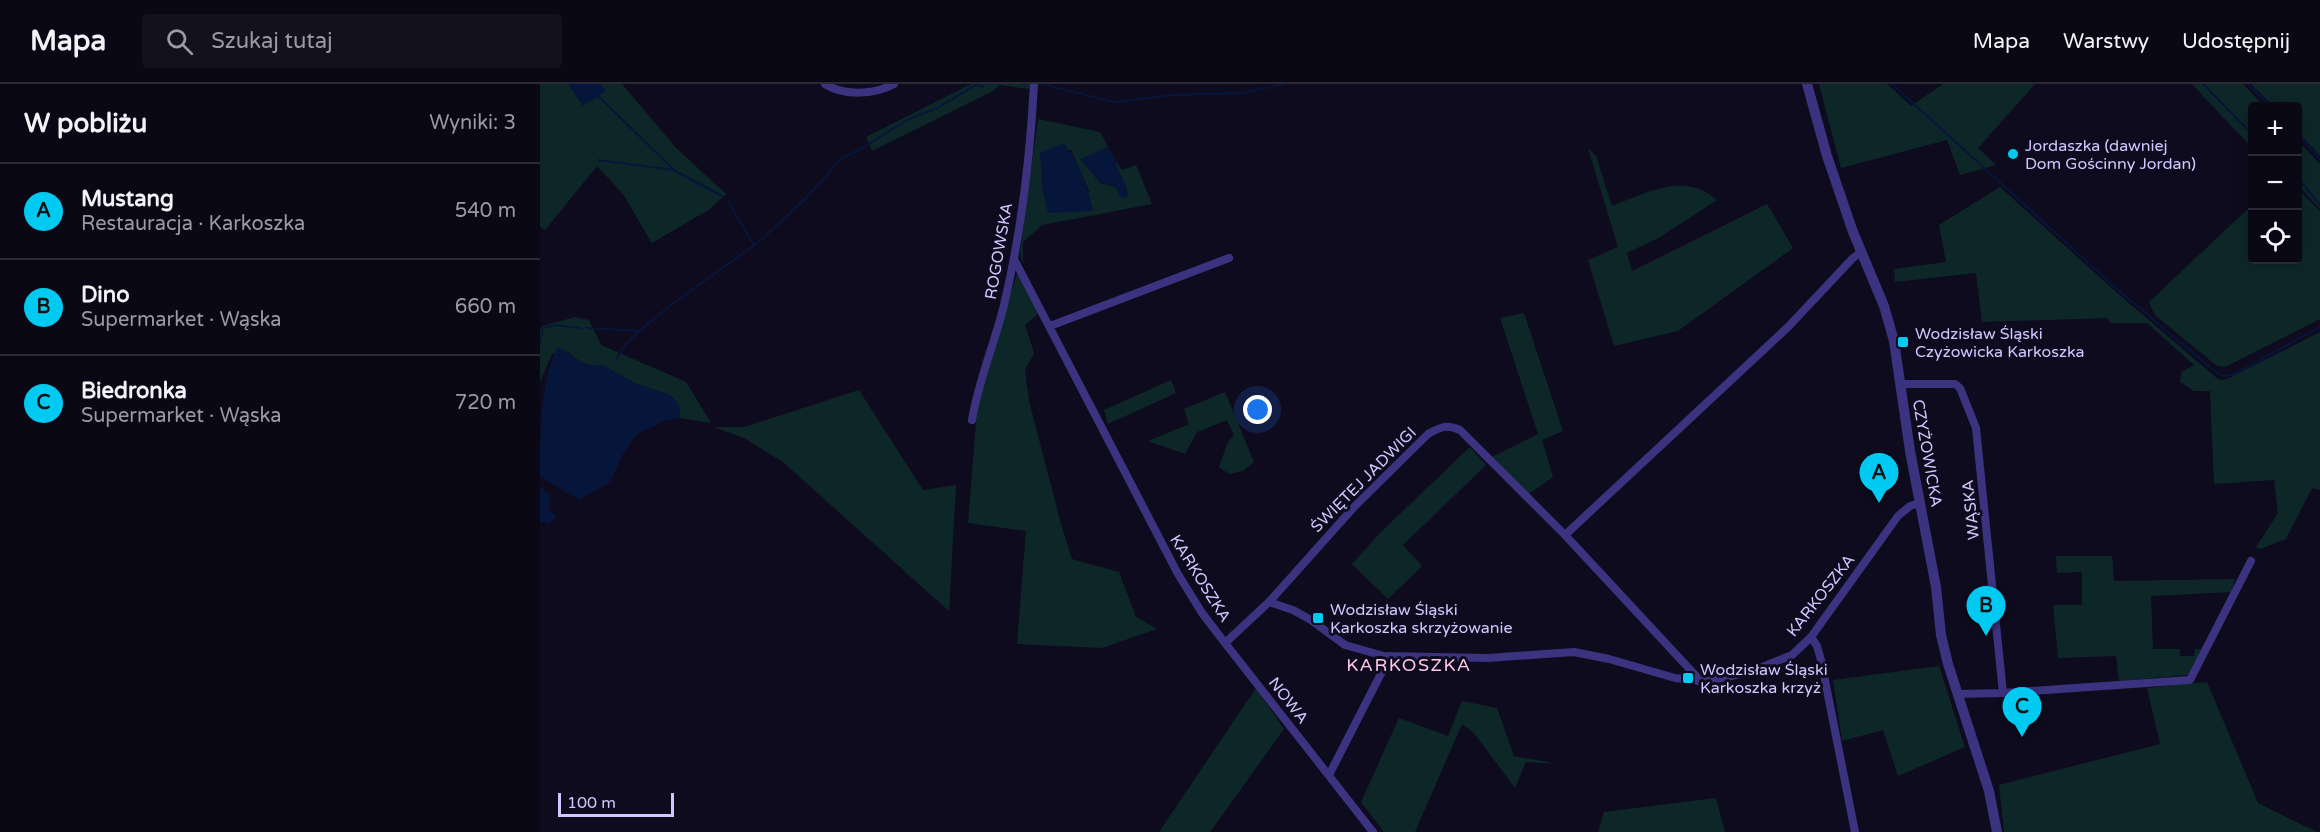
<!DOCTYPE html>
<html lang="pl">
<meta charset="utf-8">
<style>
:root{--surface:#0b0816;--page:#14111f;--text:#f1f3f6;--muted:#9a9aa1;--line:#2b2935;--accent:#00caf2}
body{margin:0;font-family:"Varela Round",sans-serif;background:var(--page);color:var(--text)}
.controls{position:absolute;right:18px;top:18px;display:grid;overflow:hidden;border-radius:6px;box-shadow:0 3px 15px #0003}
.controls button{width:54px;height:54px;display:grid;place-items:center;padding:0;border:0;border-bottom:2px solid var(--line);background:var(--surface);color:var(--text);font:30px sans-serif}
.scale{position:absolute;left:18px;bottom:15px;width:116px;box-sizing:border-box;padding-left:6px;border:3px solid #d1c7ff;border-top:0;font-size:16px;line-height:21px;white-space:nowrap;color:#d1c7ff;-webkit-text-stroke:4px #0f0b1e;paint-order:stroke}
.you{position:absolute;left:718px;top:326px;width:21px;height:21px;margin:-15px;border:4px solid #fff;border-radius:50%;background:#1a73e8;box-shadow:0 0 0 9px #1a73e833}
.badge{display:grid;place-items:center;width:39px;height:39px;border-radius:50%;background:var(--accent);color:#111;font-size:20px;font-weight:700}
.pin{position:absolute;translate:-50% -50px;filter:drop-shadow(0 2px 3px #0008)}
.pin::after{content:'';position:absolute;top:32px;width:21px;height:18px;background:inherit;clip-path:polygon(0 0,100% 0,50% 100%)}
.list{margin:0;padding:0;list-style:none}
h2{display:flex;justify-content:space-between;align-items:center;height:78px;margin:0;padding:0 24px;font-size:26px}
h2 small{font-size:20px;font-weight:400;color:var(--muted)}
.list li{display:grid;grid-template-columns:39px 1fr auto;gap:18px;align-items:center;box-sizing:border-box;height:96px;padding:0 24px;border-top:2px solid var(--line)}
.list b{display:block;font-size:22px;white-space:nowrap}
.list p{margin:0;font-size:20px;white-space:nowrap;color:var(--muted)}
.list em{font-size:20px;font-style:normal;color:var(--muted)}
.icon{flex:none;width:33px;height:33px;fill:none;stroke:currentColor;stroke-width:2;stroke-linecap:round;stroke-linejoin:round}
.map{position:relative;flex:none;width:1780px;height:748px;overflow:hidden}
header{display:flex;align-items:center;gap:36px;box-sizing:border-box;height:84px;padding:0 30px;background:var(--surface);border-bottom:2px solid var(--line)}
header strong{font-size:28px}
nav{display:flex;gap:33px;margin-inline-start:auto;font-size:21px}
.search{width:420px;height:54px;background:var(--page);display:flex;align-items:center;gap:15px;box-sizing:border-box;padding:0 21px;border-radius:6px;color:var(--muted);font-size:22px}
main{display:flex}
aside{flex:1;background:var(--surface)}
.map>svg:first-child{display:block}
</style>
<header>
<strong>Mapa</strong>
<div class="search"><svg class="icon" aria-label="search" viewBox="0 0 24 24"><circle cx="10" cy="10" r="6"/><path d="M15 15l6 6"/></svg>Szukaj tutaj</div>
<nav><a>Mapa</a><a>Warstwy</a><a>Udostępnij</a></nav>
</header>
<main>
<aside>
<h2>W pobliżu<small>Wyniki: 3</small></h2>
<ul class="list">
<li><span class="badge">A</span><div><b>Mustang</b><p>Restauracja · Karkoszka</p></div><em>540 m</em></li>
<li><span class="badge">B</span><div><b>Dino</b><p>Supermarket · Wąska</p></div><em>660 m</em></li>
<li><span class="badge">C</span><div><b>Biedronka</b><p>Supermarket · Wąska</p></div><em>720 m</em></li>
</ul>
</aside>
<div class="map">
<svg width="1780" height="748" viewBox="0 0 1780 748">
<rect width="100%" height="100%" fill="#0f0b1e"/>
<g fill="#0d2728" fill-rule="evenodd">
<path d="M 0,0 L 82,0 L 136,64 L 186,110 L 170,125 L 112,159 L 83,110 L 57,82 L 5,146 L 0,142 Z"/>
<path d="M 431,0 L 490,0 L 490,5 L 460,1 L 453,7 L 332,67 L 326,53 Z"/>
<path d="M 1279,0 L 1347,0 L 1371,22 L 1403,0 L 1495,0 L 1438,64 L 1456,81 L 1420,91 L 1407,56 L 1301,84 Z"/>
<path d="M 1652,0 L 1703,0 L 1724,22 L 1712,22 L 1712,64 Z"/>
<path d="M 1711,0 L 1780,0 L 1780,72 L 1758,48 L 1758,22 L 1733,22 Z"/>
<path d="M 498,35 L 560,48 L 568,63 L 541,76 L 560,99 L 576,103 L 579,112 L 588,111 L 586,102 L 576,82 L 577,78 L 582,86 L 596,81 L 612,120 L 502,141 L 483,158 L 483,181 L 480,169 ZM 531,66 L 550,109 L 500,69 Z"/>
<path d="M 1758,57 L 1780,80 L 1780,125 L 1758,101 Z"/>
<path d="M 1048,64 L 1056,72 L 1072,122 C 1106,109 1145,87 1177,116 L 1120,153 L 1087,169 L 1092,187 L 1227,120 L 1253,164 L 1138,247 L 1074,262 L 1048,176 L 1078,163 Z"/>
<path d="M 1460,103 L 1576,208 L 1679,296 L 1687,295 L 1780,248 L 1780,406 L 1772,404 L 1746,455 L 1720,465 L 1716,463 L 1738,429 L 1734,396 L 1674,400 L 1670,307 L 1654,307 L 1640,298 L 1641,288 L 1654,281 L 1607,239 L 1571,239 L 1567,234 L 1442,238 L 1436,189 L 1355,198 L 1354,185 L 1406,178 L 1399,141 Z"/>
<path d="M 1758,105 L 1780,127 L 1780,235 L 1685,283 L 1677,282 L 1615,231 L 1609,218 L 1712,121 L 1712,176 L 1758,176 Z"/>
<path d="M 477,190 L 499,229 L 485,241 L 494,269 L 485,286 L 489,317 L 521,440 L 532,475 L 579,488 L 596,533 L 617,545 L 562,564 L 477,560 L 486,447 L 428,439 L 438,313 Z"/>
<path d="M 984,229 L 1023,347 L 1002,356 L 1013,393 L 989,410 L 952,373 L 998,350 L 960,234 Z"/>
<path d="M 35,233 L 49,236 L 61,261 L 146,298 L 171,339 L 140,334 L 139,321 L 130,311 L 94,299 L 63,281 L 51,281 L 40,278 L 28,268 L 12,270 L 0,298 L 0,246 L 2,242 Z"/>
<path d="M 631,296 L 636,309 L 568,340 L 564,326 Z"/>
<path d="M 319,306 L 383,406 L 416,401 L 409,527 L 243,378 L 204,354 L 174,343 L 204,343 Z"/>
<path d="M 685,308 L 714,378 L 703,387 L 689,390 L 679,383 L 688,358 L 694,351 L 687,336 L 657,348 L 645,370 L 608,357 L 649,340 L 644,325 Z"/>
<path d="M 930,363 L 946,381 L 863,461 L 882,482 L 848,515 L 812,480 L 841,448 Z"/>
<path d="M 1516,472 L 1572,472 L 1574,497 L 1695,495 L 1691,508 L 1611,512 L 1613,565 L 1640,565 L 1640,572 L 1654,572 L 1655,565 L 1662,565 L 1648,591 L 1579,597 L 1576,572 L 1518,574 L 1513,521 L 1542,521 L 1542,488 L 1517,489 Z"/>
<path d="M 1399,582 L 1425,663 L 1358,692 L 1343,646 L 1302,657 L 1293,596 Z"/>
<path d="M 1667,598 L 1718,719 L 1777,748 L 1464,748 L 1459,701 L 1620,660 L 1607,604 Z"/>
<path d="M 716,604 L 744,645 L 670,748 L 619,748 Z"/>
<path d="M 922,617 L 957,624 L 974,672 L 1018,680 L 986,678 L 975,704 L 934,649 L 922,640 L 875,748 L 844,748 L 821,718 L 859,634 L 908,652 Z"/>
<path d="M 1176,714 L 1185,748 L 1058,748 L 1064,728 Z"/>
</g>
<g fill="#06163b">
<path d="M 28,0 L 60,0 L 66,7 L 43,22 Z"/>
<path d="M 523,59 C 536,71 550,109 553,127 L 508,129 L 502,104 L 500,69 Z"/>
<path d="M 568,63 L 577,78 L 576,82 L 586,102 L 588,111 L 585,114 L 579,112 L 576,102 L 560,99 L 540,75 Z"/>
<path d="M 18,263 L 47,281 L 63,281 L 94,299 L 130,311 L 139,320 L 140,334 L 124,337 L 96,351 L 83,370 L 70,398 L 39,416 L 0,392 C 0,353 0,295 18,263 Z"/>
<path d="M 0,403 L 11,412 L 8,424 L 16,433 L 9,440 L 0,438 Z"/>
</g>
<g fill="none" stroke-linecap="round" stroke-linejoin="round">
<g stroke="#06163b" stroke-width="2">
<path d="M 502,0 L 574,18 L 632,11 L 701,9 L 745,0"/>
<path d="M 1352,0 L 1578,206 L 1678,290 L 1685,292 L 1694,290 L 1780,243"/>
<path d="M 1663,0 L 1712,50"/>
<path d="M 1708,0 L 1730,22"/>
<path d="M 58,12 L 134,86 L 182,112"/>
<path d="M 1758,51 L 1780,75"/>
<path d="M 58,76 L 134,86"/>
<path d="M 1758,94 L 1780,121"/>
<path d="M 188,117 L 214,161"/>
<path d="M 47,244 L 99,247 L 131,221 L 220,157 L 265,115 L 302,74 L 324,63 L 367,36 L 397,24 L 436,1 L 443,3 L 444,0"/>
<path d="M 0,259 L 3,244 L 14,241 L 40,244"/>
<path d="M 76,275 L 86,260 L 99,247"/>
</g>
<g stroke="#3b337f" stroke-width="8">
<path d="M 285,0 C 304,12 334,11 354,0"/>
<path d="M 474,175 L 638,490 L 662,529 L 685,559 L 729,518 L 753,526 L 771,536 L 805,561 L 844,572 L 948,574 L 1034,568 L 1069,575 L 1135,594 L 1167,597 L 1210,588 L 1252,571 L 1271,553 L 1358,432 L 1370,422 L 1380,419"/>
<path d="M 510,242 L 689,174"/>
<path d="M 1361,300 L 1415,300 L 1420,304 L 1436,344 L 1463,609 L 1417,610"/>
<path d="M 432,336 C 439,295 454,261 464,221 C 481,150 490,74 494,0"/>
<path d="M 729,518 L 814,423 L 888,350 C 900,343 907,340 920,346 L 1025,451"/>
<path d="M 1271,553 L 1277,562 L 1281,576 L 1315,748"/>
<path d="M 685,559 L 833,748"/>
<path d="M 1158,597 L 1157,593 L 1025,451 L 1248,243 L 1312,175 L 1322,167"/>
<path d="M 1463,609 L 1650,596 L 1711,477"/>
<path d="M 789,691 L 850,572"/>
</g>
<path stroke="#3b337f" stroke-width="10" d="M 1267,0 L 1287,72 L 1313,148 L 1344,222 L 1354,257 L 1370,367 L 1396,503 L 1401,551 L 1408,580 L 1449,707 L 1457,748"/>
</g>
<g fill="#00caf2" stroke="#0f0b1e" stroke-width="2">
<circle cx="1473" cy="70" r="6"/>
<rect x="1357" y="252" width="12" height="12" rx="3"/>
<rect x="772" y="528" width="12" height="12" rx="3"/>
<rect x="1142" y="588" width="12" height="12" rx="3"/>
</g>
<g text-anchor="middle" stroke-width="6" stroke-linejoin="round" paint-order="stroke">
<g font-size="16" fill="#d1c7ff" stroke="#0f0b1e" text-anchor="start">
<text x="1485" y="67">Jordaszka (dawniej<tspan x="1485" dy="18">Dom Gościnny Jordan)</tspan></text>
<text x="1375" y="255">Wodzisław Śląski<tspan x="1375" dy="18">Czyżowicka Karkoszka</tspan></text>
<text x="790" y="531">Wodzisław Śląski<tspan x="790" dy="18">Karkoszka skrzyżowanie</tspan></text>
<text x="1160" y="591">Wodzisław Śląski<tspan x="1160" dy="18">Karkoszka krzyż</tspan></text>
</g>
<g font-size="16" fill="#d1c7ff" stroke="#0f0b1e">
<text transform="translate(458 167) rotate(-80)" y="6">ROGOWSKA</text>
<text transform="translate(1388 369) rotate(80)" y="6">CZYŻOWICKA</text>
<text transform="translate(823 395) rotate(-45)" y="6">ŚWIĘTEJ JADWIGI</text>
<text transform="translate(1430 426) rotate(-96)" y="6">WĄSKA</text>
<text transform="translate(661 494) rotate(58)" y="6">KARKOSZKA</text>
<text transform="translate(1280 511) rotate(-52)" y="6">KARKOSZKA</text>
<text transform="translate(749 616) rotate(52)" y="6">NOWA</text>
</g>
<g font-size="18" letter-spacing="1.5" fill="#ffc9e8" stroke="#0f0b1e">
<text x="869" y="587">KARKOSZKA</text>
</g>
</g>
</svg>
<div class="controls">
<button>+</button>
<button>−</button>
<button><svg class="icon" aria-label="locate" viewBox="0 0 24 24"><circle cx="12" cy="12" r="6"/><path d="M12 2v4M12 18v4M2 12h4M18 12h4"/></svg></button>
</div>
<div class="scale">100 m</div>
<div class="you"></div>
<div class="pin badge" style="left:1339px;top:419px">A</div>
<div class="pin badge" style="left:1446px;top:552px">B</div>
<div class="pin badge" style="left:1482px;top:653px">C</div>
</div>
</main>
